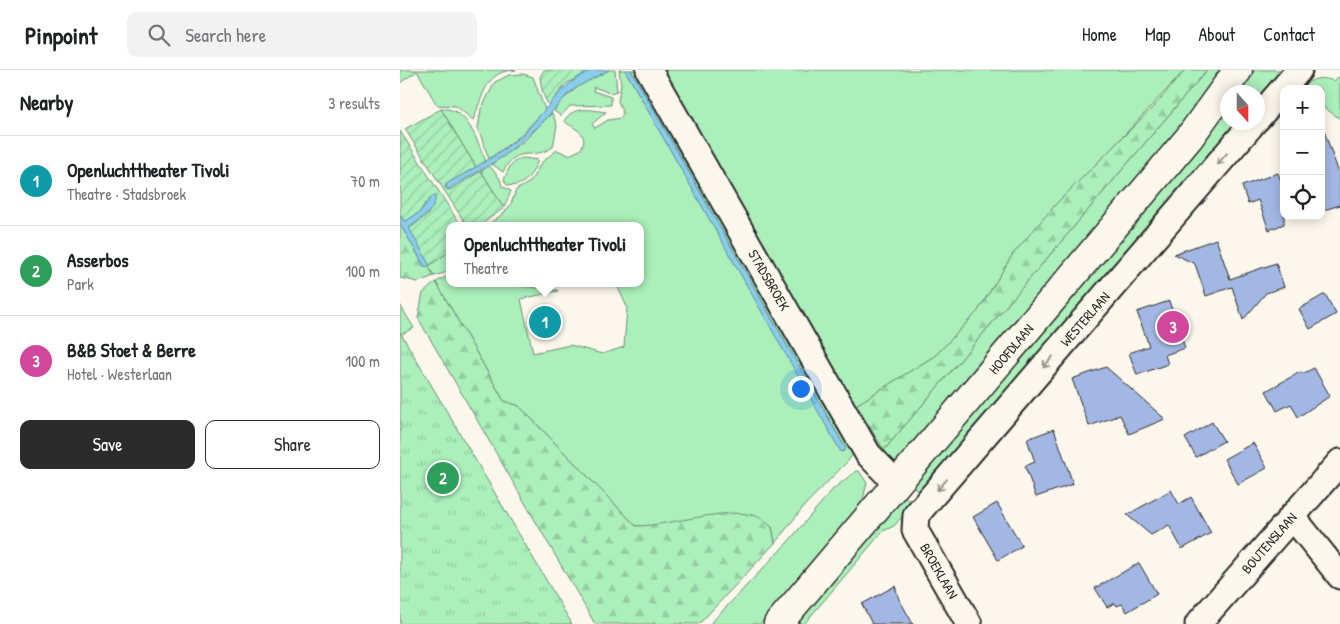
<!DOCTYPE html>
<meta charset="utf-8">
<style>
:root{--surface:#fff;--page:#f2f2f2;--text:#202124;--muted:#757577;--line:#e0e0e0;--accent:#2b2b2b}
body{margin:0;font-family:"Patrick Hand",sans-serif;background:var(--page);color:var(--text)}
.controls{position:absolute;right:15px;top:15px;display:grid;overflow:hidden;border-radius:10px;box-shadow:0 2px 12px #0003}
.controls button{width:45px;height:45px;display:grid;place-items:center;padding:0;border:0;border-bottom:1px solid var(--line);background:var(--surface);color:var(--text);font:25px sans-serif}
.compass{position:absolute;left:820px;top:15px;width:45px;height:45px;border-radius:50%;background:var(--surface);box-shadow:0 2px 12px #0003;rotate:159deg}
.you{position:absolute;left:400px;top:318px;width:18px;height:18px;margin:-12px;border:4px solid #fff;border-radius:50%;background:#1a73e8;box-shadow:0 0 0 8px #1a73e833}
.badge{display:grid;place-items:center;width:32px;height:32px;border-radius:50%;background:var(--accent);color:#fff;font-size:16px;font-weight:700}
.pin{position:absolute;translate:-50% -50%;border:2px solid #fff;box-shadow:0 1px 5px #0006}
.popup{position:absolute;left:46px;top:152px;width:198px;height:65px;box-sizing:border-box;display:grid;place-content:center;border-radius:10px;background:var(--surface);filter:drop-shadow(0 1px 4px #0005);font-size:16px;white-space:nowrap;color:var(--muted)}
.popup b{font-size:19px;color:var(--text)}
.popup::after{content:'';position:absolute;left:50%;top:100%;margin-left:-10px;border:10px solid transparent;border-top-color:var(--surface)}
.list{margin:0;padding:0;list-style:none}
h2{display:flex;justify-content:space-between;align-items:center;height:65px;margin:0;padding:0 20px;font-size:21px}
h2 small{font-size:16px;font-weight:400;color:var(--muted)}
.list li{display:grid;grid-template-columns:32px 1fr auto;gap:15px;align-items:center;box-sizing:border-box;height:90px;padding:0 20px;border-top:1px solid var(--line)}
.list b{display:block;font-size:19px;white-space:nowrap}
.list p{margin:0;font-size:16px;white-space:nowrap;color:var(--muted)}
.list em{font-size:16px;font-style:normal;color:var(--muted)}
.actions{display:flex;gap:10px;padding:15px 20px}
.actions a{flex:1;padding:11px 0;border:1px solid var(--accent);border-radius:10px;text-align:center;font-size:18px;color:var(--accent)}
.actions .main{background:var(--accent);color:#fff}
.icon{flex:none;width:28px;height:28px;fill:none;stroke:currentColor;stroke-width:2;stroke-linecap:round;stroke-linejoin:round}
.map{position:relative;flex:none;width:940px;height:554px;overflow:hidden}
header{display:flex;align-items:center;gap:30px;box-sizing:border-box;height:70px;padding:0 25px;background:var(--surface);border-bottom:1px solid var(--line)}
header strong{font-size:24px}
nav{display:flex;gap:28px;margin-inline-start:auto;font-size:18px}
.search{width:350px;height:45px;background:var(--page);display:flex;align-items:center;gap:12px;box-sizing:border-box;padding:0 18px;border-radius:10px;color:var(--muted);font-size:19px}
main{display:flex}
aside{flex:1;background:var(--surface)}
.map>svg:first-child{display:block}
</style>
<header>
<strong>Pinpoint</strong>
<div class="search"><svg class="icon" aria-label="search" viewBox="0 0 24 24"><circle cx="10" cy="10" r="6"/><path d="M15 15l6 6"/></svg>Search here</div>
<nav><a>Home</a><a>Map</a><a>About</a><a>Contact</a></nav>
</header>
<main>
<aside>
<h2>Nearby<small>3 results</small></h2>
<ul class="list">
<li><span class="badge" style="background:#0f9aa8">1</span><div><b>Openluchttheater Tivoli</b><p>Theatre · Stadsbroek</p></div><em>70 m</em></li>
<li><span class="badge" style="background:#2e9e5b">2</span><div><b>Asserbos</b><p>Park</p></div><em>100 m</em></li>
<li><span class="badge" style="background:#d1479c">3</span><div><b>B&amp;B Stoet &amp; Berre</b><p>Hotel · Westerlaan</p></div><em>100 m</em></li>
</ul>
<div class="actions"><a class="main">Save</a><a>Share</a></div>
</aside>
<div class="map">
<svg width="940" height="554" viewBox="0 0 940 554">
<defs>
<pattern id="forest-firs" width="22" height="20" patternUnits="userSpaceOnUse" patternTransform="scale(1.25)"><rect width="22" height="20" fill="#abefba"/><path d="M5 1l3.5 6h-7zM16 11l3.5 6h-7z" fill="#93cda0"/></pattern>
<pattern id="park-tufts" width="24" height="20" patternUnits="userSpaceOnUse" patternTransform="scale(1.25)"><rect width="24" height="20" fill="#abefba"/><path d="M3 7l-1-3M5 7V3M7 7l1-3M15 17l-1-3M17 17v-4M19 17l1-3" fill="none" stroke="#93cda0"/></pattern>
<pattern id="garden-furrows" width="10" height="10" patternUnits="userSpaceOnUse" patternTransform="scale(1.25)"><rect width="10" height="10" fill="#abefba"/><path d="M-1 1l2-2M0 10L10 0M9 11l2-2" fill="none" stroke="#93cda0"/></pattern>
</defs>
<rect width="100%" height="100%" fill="#fbf7ec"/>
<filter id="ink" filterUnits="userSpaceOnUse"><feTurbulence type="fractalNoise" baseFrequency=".02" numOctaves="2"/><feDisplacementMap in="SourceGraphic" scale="10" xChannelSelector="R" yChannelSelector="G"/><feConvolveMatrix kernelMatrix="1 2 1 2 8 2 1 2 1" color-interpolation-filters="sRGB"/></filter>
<g filter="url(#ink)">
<g fill="#abefba" stroke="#6b8d72">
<path d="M 0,0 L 116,0 C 85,0 83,27 73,50 L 56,36 L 37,35 L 17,1 L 0,13 Z"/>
<path d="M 209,0 L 215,0 L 217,21 L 210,23 L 194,17 L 193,21 L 211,27 L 211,35 L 170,36 L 161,46 L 154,41 L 161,31 L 179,16 Z"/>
<path d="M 219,0 L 225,0 L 443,382 L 446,379 L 231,0 L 242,0 L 456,380 L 448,391 L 405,435 L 375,473 L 372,457 L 236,456 L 119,336 L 104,331 L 36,212 L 50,205 L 50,213 L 90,213 L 157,220 L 158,221 L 121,229 L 133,283 L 170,275 L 202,284 L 224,277 L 227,237 L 216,213 L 240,213 L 240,156 L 86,156 L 104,143 L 111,134 L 116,120 L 130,112 L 142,92 L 157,80 L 169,85 L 180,80 C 192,63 172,58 164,51 C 173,35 191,40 206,42 L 192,54 L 195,58 L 208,50 L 221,48 L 223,43 L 218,31 L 221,14 Z"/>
<path d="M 257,0 L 785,0 L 613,184 L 578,241 L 536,285 L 456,335 L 484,380 L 807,0 L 821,0 L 781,59 L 506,385 L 492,393 L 486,391 Z"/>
<path d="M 855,0 L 889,0 L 858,37 L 858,22 L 840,22 Z"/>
<path d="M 123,4 L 133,7 L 145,40 L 120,66 L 89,89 L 78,58 L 81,39 L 95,12 L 109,5 Z"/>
<path d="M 938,7 L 940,9 L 940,49 L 921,35 L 921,19 L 901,19 C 911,8 920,6 934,11 Z"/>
<path d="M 41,39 C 68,36 77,73 86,91 L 76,97 Z"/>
<path d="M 827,40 L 828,52 L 844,53 L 523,422 L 516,420 L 512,414 L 807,67 Z"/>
<path d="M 152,43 L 157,55 L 153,77 C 130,92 118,73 103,102 L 92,94 L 124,71 Z"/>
<path d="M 123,88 L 138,90 C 133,103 124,119 107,115 L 104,110 C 108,100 111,90 123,88 Z"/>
<path d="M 90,96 L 100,109 L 102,116 L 111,121 L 104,138 L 81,101 Z"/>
<path d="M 50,181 L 50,201 L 34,206 L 28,196 Z"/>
<path d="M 0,235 L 14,258 L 0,265 Z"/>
<path d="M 456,401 L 459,401 L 467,413 L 462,433 L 360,554 L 310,554 L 388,472 L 433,419 Z"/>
<path d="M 503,426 L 510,430 L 511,437 L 494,456 L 483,461 L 404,554 L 394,554 Z"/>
</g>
<g fill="url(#forest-firs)" stroke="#6b8d72">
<path d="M 785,0 L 807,0 L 484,380 L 456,335 L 536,285 L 578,241 L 613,184 L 655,135 L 756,34 Z"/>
<path d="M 0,154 L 25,197 L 28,196 L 34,206 L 18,212 L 0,208 Z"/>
<path d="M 36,212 L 104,331 L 119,336 L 236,456 C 269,456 328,436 356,446 C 362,448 367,454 372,457 L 375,473 L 299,554 L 195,554 L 18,248 L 23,223 Z"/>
</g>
<path fill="url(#park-tufts)" stroke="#6b8d72" d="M 0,262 L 172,554 L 0,554 Z"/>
<g fill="url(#garden-furrows)" stroke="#6b8d72">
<path d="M 144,0 L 192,0 L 166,14 L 149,35 C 143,28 141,16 140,7 Z"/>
<path d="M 41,39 L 76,97 L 45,116 L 47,119 L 50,120 L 81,101 L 104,138 L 79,156 L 67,156 L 5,59 Z"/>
<path d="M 0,61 L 61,156 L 50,156 L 50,181 L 29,196 L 9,159 L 28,144 L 31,137 L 25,133 L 20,142 L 5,152 L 0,145 Z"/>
</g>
<g fill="#8acceb" stroke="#648c9e">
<path d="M 192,0 L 209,0 L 179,16 L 168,24 L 140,55 L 104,86 L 47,120 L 46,114 C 73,99 100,84 123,64 C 147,40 160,14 192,0 Z"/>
<path d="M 225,0 L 231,0 L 446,379 L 444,381 L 441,382 Z"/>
<path d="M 35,125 C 38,139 19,150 9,158 L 29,194 L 29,196 L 25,197 L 0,154 L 0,145 L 4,151 L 6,151 L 20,142 L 32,126 Z"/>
</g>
<g fill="#a3b7e5" stroke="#2b2b2b">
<path d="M 921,61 L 924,61 L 940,106 L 940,135 L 921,141 Z"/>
<path d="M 878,103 L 884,119 L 884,154 L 869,160 L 858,130 L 848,134 L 842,116 Z"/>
<path d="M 816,169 L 830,209 L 876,193 L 884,217 L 866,223 L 843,250 L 832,217 L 806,226 L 795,194 L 774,184 Z"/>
<path d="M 925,224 L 936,244 L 910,259 L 899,239 Z"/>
<path d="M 769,231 L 785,278 L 765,285 L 768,294 L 737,305 L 729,283 L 749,276 L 737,242 Z"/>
<path d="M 706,297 L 765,349 L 729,364 L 720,345 L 689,356 L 672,309 Z"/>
<path d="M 914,298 L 930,326 L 898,347 L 891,334 L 877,341 L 866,321 L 900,302 L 904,303 Z"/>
<path d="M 812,352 L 824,371 L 796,387 L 785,368 Z"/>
<path d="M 654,359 L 673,414 L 636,427 L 625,396 L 635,392 L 627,369 Z"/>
<path d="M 853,373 L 867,398 L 838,414 L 824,389 Z"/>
<path d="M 771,420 L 779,434 L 791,427 L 811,463 L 782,479 L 769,455 L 751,465 L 727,445 Z"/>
<path d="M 597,433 L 622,476 L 598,490 L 573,447 Z"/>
<path d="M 739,493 L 757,524 L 727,542 L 722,534 L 717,536 L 715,533 L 707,537 L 695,518 Z"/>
<path d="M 495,516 L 499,529 L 513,554 L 472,554 L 462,534 Z"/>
</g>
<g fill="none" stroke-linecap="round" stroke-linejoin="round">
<g stroke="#2b2b2b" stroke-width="29">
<g id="minor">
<path d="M 249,0 L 468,384 L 497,414"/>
<path d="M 858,48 L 899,0"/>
<path d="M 892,446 L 940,506"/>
<path d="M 569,554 L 515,460 L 516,445 L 854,52"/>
<path d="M 798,554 L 940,392"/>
</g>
</g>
<g stroke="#2b2b2b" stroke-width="31">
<path id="tertiary" d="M 378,554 L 789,68 L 838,0"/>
</g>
<use href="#minor" stroke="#fbf7ec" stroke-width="25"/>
<use href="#tertiary" stroke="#fbf7ec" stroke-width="28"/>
</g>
<defs><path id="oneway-shaft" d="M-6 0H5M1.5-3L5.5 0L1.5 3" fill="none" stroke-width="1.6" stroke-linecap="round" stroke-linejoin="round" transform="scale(1.25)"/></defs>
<g stroke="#93918c">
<use href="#oneway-shaft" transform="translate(822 89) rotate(131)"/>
<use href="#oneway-shaft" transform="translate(648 292) rotate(131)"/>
<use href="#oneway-shaft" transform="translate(542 415) rotate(131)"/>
</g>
</g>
<g text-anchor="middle" stroke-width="4" stroke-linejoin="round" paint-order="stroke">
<g font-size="14" fill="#2b2b2b" stroke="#fbf7ec">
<text transform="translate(369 210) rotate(60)" y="5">STADSBROEK</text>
<text transform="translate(685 249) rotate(-49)" y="5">WESTERLAAN</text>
<text transform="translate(611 279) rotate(-50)" y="5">HOOFDLAAN</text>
<text transform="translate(869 473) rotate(-49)" y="5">BOUTENSLAAN</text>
<text transform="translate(539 501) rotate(60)" y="5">BROEKLAAN</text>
</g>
</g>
</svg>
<div class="controls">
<button>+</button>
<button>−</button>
<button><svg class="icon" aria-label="locate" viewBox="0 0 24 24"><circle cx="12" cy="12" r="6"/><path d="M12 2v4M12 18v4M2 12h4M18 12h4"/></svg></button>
</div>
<svg class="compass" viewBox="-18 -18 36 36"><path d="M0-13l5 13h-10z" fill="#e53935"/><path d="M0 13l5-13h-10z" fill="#757577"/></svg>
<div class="you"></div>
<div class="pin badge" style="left:145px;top:252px;background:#0f9aa8">1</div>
<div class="popup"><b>Openluchttheater Tivoli</b>Theatre</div>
<div class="pin badge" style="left:43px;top:408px;background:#2e9e5b">2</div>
<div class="pin badge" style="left:773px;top:257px;background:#d1479c">3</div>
</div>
</main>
